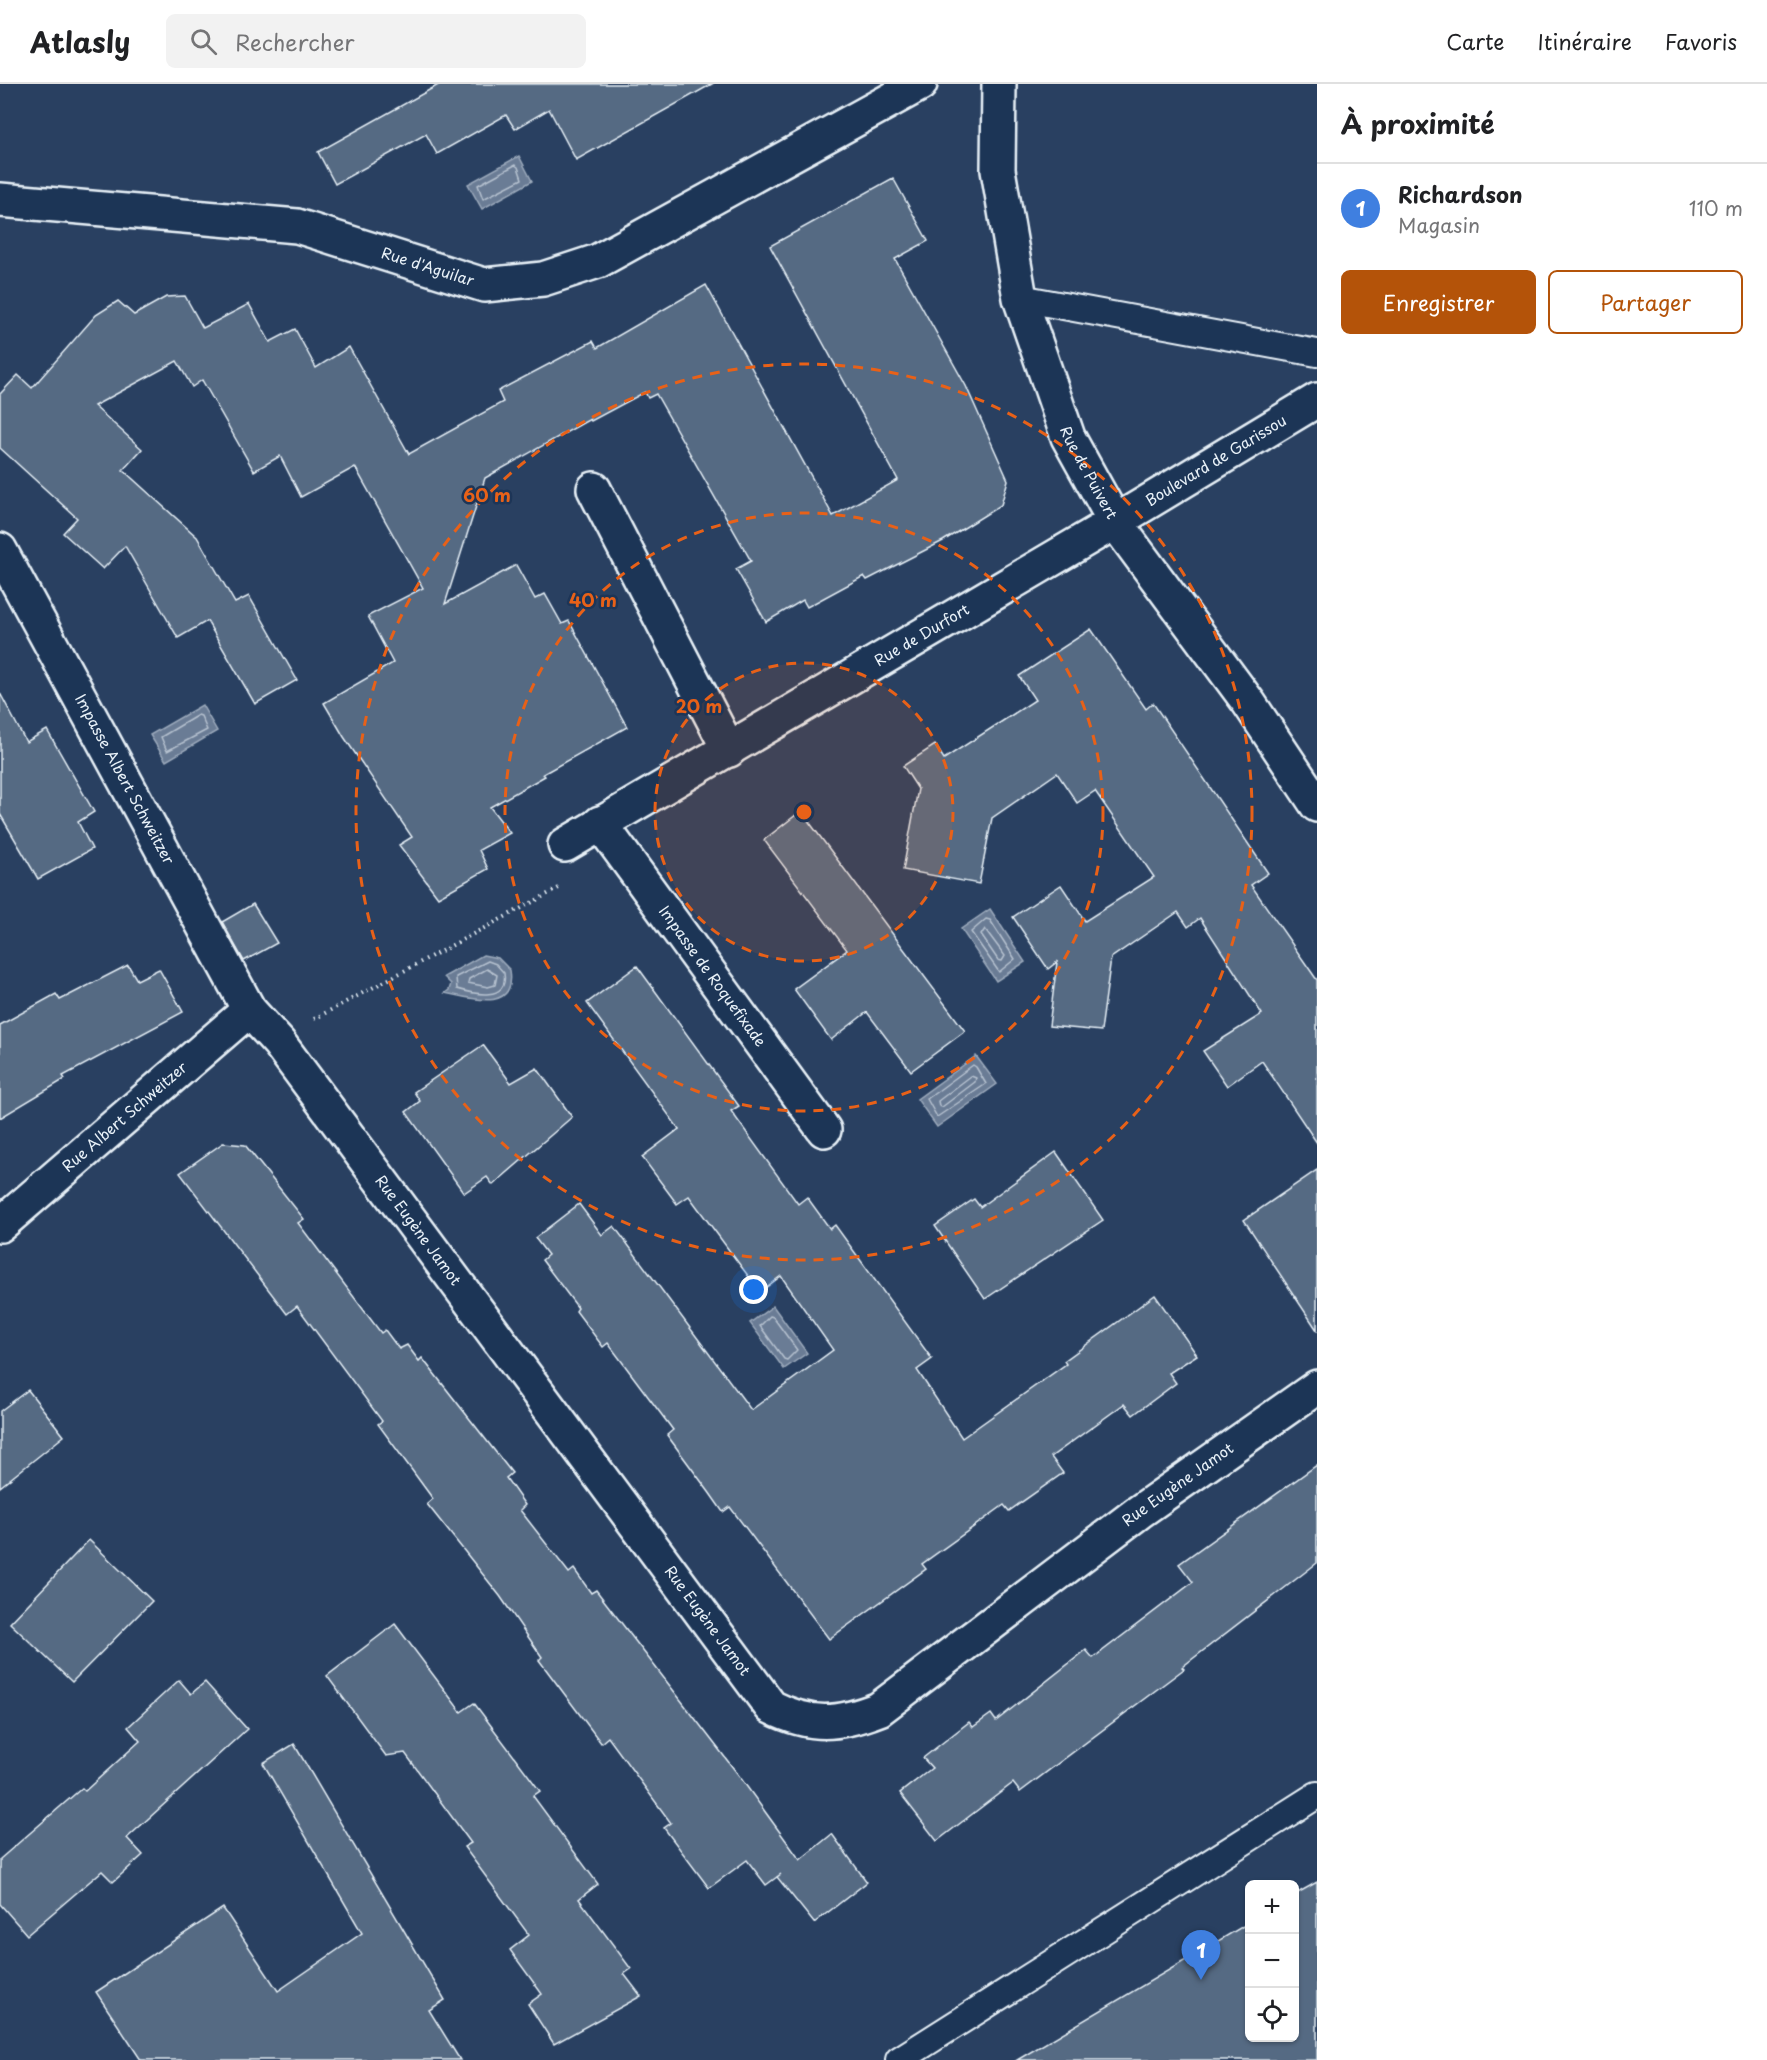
<!DOCTYPE html>
<html lang="fr">
<meta charset="utf-8">
<style>
:root{--surface:#fff;--page:#f2f2f2;--text:#202124;--muted:#757577;--line:#e0e0e0;--accent:#b45309}
body{margin:0;font-family:"Playpen Sans",sans-serif;background:var(--page);color:var(--text)}
.controls{position:absolute;right:18px;bottom:18px;display:grid;overflow:hidden;border-radius:9px;box-shadow:0 2px 4px #0004}
.controls button{width:54px;height:54px;display:grid;place-items:center;padding:0;border:0;border-bottom:2px solid var(--line);background:var(--surface);color:var(--text);font:30px sans-serif}
.you{position:absolute;left:754px;top:1206px;width:21px;height:21px;margin:-15px;border:4px solid #fff;border-radius:50%;background:#1a73e8;box-shadow:0 0 0 9px #1a73e833}
.badge{display:grid;place-items:center;width:39px;height:39px;border-radius:50%;background:var(--accent);color:#fff;font-size:20px;font-weight:700}
.pin{position:absolute;translate:-50% -50px;filter:drop-shadow(0 2px 3px #0008)}
.pin::after{content:'';position:absolute;top:32px;width:21px;height:18px;background:inherit;clip-path:polygon(0 0,100% 0,50% 100%)}
.list{margin:0;padding:0;list-style:none}
h2{display:flex;justify-content:space-between;align-items:center;height:78px;margin:0;padding:0 24px;font-size:26px}
h2 small{font-size:20px;font-weight:400;color:var(--muted)}
.list li{display:grid;grid-template-columns:39px 1fr auto;gap:18px;align-items:center;box-sizing:border-box;height:90px;padding:0 24px;border-top:2px solid var(--line)}
.list b{display:block;font-size:22px;white-space:nowrap}
.list p{margin:0;font-size:20px;white-space:nowrap;color:var(--muted)}
.list em{font-size:20px;font-style:normal;color:var(--muted)}
.actions{display:flex;gap:12px;padding:18px 24px}
.actions a{flex:1;padding:14px 0;border:2px solid var(--accent);border-radius:9px;text-align:center;font-size:21px;color:var(--accent)}
.actions .main{background:var(--accent);color:#fff}
.icon{flex:none;width:33px;height:33px;fill:none;stroke:currentColor;stroke-width:2;stroke-linecap:round;stroke-linejoin:round}
.map{position:relative;flex:none;width:1317px;height:1976px;overflow:hidden}
header{display:flex;align-items:center;gap:36px;box-sizing:border-box;height:84px;padding:0 30px;background:var(--surface);border-bottom:2px solid var(--line)}
header strong{font-size:28px}
nav{display:flex;gap:33px;margin-inline-start:auto;font-size:21px}
.search{width:420px;height:54px;background:var(--page);display:flex;align-items:center;gap:15px;box-sizing:border-box;padding:0 21px;border-radius:9px;color:var(--muted);font-size:22px}
main{display:flex}
aside{flex:1;background:var(--surface)}
.map>svg:first-child{display:block}
</style>
<header>
<strong>Atlasly</strong>
<div class="search"><svg class="icon" aria-label="search" viewBox="0 0 24 24"><circle cx="10" cy="10" r="6"/><path d="M15 15l6 6"/></svg>Rechercher</div>
<nav><a>Carte</a><a>Itinéraire</a><a>Favoris</a></nav>
</header>
<main>
<div class="map">
<svg width="1317" height="1976" viewBox="0 0 1317 1976">
<rect width="100%" height="100%" fill="#294061"/>
<filter id="ink" filterUnits="userSpaceOnUse"><feTurbulence type="fractalNoise" baseFrequency=".0167" numOctaves="2"/><feDisplacementMap in="SourceGraphic" scale="12" xChannelSelector="R" yChannelSelector="G"/><feConvolveMatrix kernelMatrix="1 2 1 2 8 2 1 2 1" color-interpolation-filters="sRGB"/></filter>
<g filter="url(#ink)">
<g fill="#6b7c95" stroke="#9dabbd" stroke-width="1.5">
<path d="M 519,72 L 532,97 L 482,125 L 468,100 Z"/>
<path d="M 202,621 L 217,647 L 166,677 L 150,651 Z"/>
<path d="M 990,825 L 1025,878 L 996,897 L 961,845 Z"/>
<path d="M 483,871 L 498,874 L 510,886 C 517,930 469,914 445,909 L 449,906 L 451,900 L 444,893 Z"/>
<path d="M 976,972 L 997,1000 L 937,1043 L 917,1015 Z"/>
<path d="M 773,1222 L 807,1269 L 784,1285 L 750,1239 Z"/>
</g>
<g fill="none" stroke-linecap="round" stroke-linejoin="round">
<g stroke="#b6c2d0" stroke-width="1.5">
<path d="M 515,81 L 518,83 L 522,95 L 483,115 L 478,101 Z"/>
<path d="M 198,631 L 201,632 L 207,646 L 167,667 L 161,653 Z"/>
<path d="M 986,835 L 990,836 L 1015,875 L 999,888 L 971,848 Z"/>
<path d="M 985,845 L 1005,872 L 1002,877 L 998,876 L 981,851 Z"/>
<path d="M 488,877 L 496,880 L 504,889 C 509,918 474,910 457,905 L 456,893 Z"/>
<path d="M 487,885 L 497,891 L 495,901 L 488,903 L 468,899 L 469,895 Z"/>
<path d="M 973,981 L 976,983 L 986,1000 L 937,1033 L 927,1015 Z"/>
<path d="M 971,992 L 976,994 L 975,998 L 942,1023 L 939,1022 L 938,1017 Z"/>
<path d="M 770,1232 L 773,1233 L 797,1266 L 787,1276 L 784,1275 L 760,1242 Z"/>
</g>
</g>
<g fill="#556a83" stroke="#e8f1f8" stroke-width="1.5">
<path d="M 440,0 L 712,0 L 576,76 L 549,25 L 515,45 L 506,31 L 437,70 L 426,50 L 335,100 L 318,68 Z"/>
<path d="M 893,94 L 928,157 L 895,175 L 966,302 L 1008,396 L 1001,421 L 943,457 L 867,496 L 864,492 L 807,523 L 803,516 L 766,538 L 736,485 L 751,477 L 656,310 L 648,314 L 645,308 L 591,337 L 590,335 L 485,394 L 445,520 L 516,481 L 535,515 L 545,510 L 562,540 L 569,537 L 627,643 L 543,690 L 545,692 L 490,723 L 510,749 L 479,766 L 488,785 L 438,813 L 399,761 L 412,753 L 344,653 L 324,619 L 393,579 L 368,532 L 423,504 L 355,383 L 301,413 L 280,372 L 254,387 L 202,296 L 192,303 L 177,277 L 94,322 L 142,365 L 123,386 L 197,453 L 235,519 L 249,512 L 297,596 L 255,620 L 207,537 L 178,554 L 125,462 L 103,485 L 63,449 L 77,434 L 0,364 L 0,310 L 18,291 L 32,304 L 96,231 L 118,217 L 134,231 L 166,213 L 185,212 L 203,244 L 249,220 L 270,258 L 295,245 L 316,284 L 349,263 L 409,370 L 503,318 L 498,307 L 593,257 L 597,264 L 706,201 L 833,432 L 898,396 L 770,162 Z"/>
<path d="M 1091,545 L 1146,625 L 1153,619 L 1268,789 L 1251,801 L 1317,896 L 1317,1059 L 1262,977 L 1227,1002 L 1203,967 L 1262,930 L 1200,834 L 1188,843 L 1178,828 L 1111,874 L 1101,947 L 1049,942 L 1057,878 L 1048,885 L 1013,833 L 1061,801 L 1085,837 L 1154,793 L 1095,707 L 1077,719 L 1057,689 L 992,734 L 979,800 L 903,786 L 918,705 L 903,682 L 935,661 L 944,675 L 1035,616 L 1019,592 Z"/>
<path d="M 0,609 L 26,658 L 47,646 L 94,728 L 78,738 L 92,765 L 38,795 L 0,730 Z"/>
<path d="M 801,727 L 965,947 L 911,987 L 867,928 L 831,956 L 794,905 L 847,866 L 764,756 Z"/>
<path d="M 253,820 L 277,859 L 244,877 L 222,838 Z"/>
<path d="M 128,881 L 137,896 L 159,885 L 183,928 L 63,992 L 65,995 L 0,1034 L 0,941 L 56,910 L 60,916 Z"/>
<path d="M 637,882 L 739,1022 L 731,1027 L 798,1120 L 807,1113 L 830,1145 L 835,1141 L 932,1275 L 917,1286 L 962,1354 L 1066,1280 L 1064,1277 L 1155,1211 L 1197,1271 L 1169,1289 L 1176,1299 L 1133,1331 L 1124,1320 L 1051,1373 L 1063,1389 L 1009,1427 L 1004,1421 L 922,1480 L 926,1485 L 829,1555 L 730,1423 L 723,1428 L 709,1408 L 667,1351 L 673,1346 L 608,1259 L 603,1263 L 576,1227 L 578,1224 L 542,1176 L 548,1171 L 535,1154 L 579,1120 L 602,1151 L 614,1142 L 751,1326 L 833,1266 L 781,1192 L 760,1208 L 689,1112 L 677,1120 L 642,1073 L 679,1045 L 587,919 Z"/>
<path d="M 483,961 L 511,999 L 537,984 L 572,1033 L 493,1101 L 487,1093 L 464,1109 L 406,1028 L 420,1017 L 414,1008 Z"/>
<path d="M 223,1059 L 245,1061 L 304,1135 L 298,1139 L 381,1249 L 385,1246 L 399,1265 L 407,1261 L 419,1277 L 422,1274 L 512,1389 L 506,1394 L 525,1421 L 520,1426 L 569,1489 L 574,1485 L 591,1509 L 596,1506 L 737,1689 L 800,1776 L 832,1750 L 867,1798 L 814,1839 L 777,1793 L 781,1790 L 766,1801 L 747,1776 L 709,1804 L 664,1744 L 671,1739 L 608,1653 L 601,1659 L 539,1576 L 542,1573 L 500,1512 L 427,1420 L 433,1415 L 378,1340 L 382,1337 L 297,1222 L 287,1230 L 180,1089 Z"/>
<path d="M 1056,1068 L 1103,1136 L 985,1215 L 935,1142 L 974,1115 L 980,1123 Z"/>
<path d="M 1317,1086 L 1317,1246 L 1244,1136 Z"/>
<path d="M 28,1306 L 64,1352 L 0,1403 L 0,1327 Z"/>
<path d="M 1317,1381 L 1317,1479 L 1182,1583 L 1184,1585 L 1020,1708 L 1013,1699 L 937,1757 L 900,1709 L 932,1684 L 923,1674 L 969,1638 L 973,1643 L 991,1630 L 996,1637 L 1086,1566 L 1093,1574 L 1193,1498 L 1179,1480 Z"/>
<path d="M 89,1456 L 152,1517 L 72,1598 L 10,1539 Z"/>
<path d="M 395,1540 L 461,1628 L 474,1619 L 540,1707 L 533,1712 L 598,1800 L 579,1815 L 631,1885 L 624,1890 L 641,1912 L 554,1960 L 528,1920 L 542,1910 L 510,1866 L 529,1851 L 464,1763 L 471,1759 L 405,1669 L 386,1672 L 327,1592 Z"/>
<path d="M 179,1596 L 191,1610 L 205,1598 L 247,1645 L 127,1754 L 143,1771 L 113,1798 L 102,1787 L 27,1851 L 0,1820 L 0,1775 L 82,1704 L 85,1707 L 140,1657 L 128,1643 Z"/>
<path d="M 294,1660 L 445,1916 L 429,1926 L 460,1976 L 141,1976 L 96,1908 L 223,1824 L 278,1907 L 362,1849 L 263,1679 Z"/>
<path d="M 1317,1798 L 1317,1976 L 1017,1976 L 1250,1838 L 1250,1953 L 1294,1953 L 1294,1811 Z"/>
</g>
<g fill="none" stroke-linecap="round" stroke-linejoin="round">
<g stroke="#e8f1f8" stroke-width="30">
<g id="lane">
<path d="M 1020,214 L 1317,269"/>
<path d="M 899,1976 L 1317,1711"/>
</g>
</g>
<g stroke="#e8f1f8" stroke-width="38">
<g id="street">
<path id="s1" d="M 999,0 L 998,86 L 1020,214 L 1068,353 L 1115,438 L 1249,619 L 1317,721"/>
<path id="s2" d="M 0,116 L 297,142 L 484,201 L 543,195 L 598,177 L 920,0"/>
<path d="M 594,405 L 729,666"/>
<path id="s3" d="M 0,466 L 249,926 L 279,959 L 771,1623 C 811,1643 838,1641 879,1625 L 1139,1428 L 1317,1303"/>
<path id="s4" d="M 600,739 L 824,1046"/>
<path id="s5" d="M 565,761 L 1115,438 L 1317,316"/>
<path id="s6" d="M 0,1141 L 249,926"/>
</g>
</g>
<path stroke="#e8f1f8" stroke-width="4" stroke-dasharray="1.5 4.5" stroke-linecap="butt" d="M 314,935 L 559,804"/>
<use href="#lane" stroke="#1d3557" stroke-width="26"/>
<use href="#street" stroke="#1d3557" stroke-width="33"/>
</g>
</g>
<circle cx="804" cy="728" r="149" fill="#e86118" fill-opacity=".12"/>
<g fill="none" stroke="#e86118" stroke-width="3" stroke-dasharray="10 8">
<circle cx="804" cy="728" r="149"/>
<circle cx="804" cy="728" r="299"/>
<circle cx="804" cy="728" r="448"/>
</g>
<g text-anchor="middle" stroke-width="5" stroke-linejoin="round" paint-order="stroke">
<g font-size="15" fill="#e8f1f8" stroke="#1d3557">
<text dy="5" stroke="none"><textPath href="#s2" startOffset="435">Rue d'Aguilar</textPath></text>
<text dy="5" stroke="none"><textPath href="#s5" startOffset="756">Boulevard de Garissou</textPath></text>
<text dy="5" stroke="none"><textPath href="#s1" startOffset="404">Rue de Puivert</textPath></text>
<text dy="5" stroke="none"><textPath href="#s5" startOffset="414">Rue de Durfort</textPath></text>
<text dy="5" stroke="none"><textPath href="#s3" startOffset="261">Impasse Albert Schweitzer</textPath></text>
<text dy="5" stroke="none"><textPath href="#s4" startOffset="190">Impasse de Roquefixade</textPath></text>
<text dy="5" stroke="none"><textPath href="#s6" startOffset="165">Rue Albert Schweitzer</textPath></text>
<text dy="5" stroke="none"><textPath href="#s3" startOffset="801">Rue Eugène Jamot</textPath></text>
<text dy="5" stroke="none"><textPath href="#s3" startOffset="1880">Rue Eugène Jamot</textPath></text>
<text dy="5" stroke="none"><textPath href="#s3" startOffset="1287">Rue Eugène Jamot</textPath></text>
</g>
</g>
<circle cx="804" cy="728" r="9" fill="#e86118" stroke="#1d3557" stroke-width="3"/>
<g font-size="18" text-anchor="middle" font-weight="bold" fill="#e86118" stroke="#1d3557" stroke-width="5" stroke-linejoin="round" paint-order="stroke">
<text x="487" y="418">60 m</text>
<text x="593" y="523">40 m</text>
<text x="699" y="629">20 m</text>
</g>
</svg>
<div class="controls">
<button>+</button>
<button>−</button>
<button><svg class="icon" aria-label="locate" viewBox="0 0 24 24"><circle cx="12" cy="12" r="6"/><path d="M12 2v4M12 18v4M2 12h4M18 12h4"/></svg></button>
</div>
<div class="you"></div>
<div class="pin badge" style="left:1201px;top:1896px;background:#3f7fe0">1</div>
</div>
<aside>
<h2>À proximité<small></small></h2>
<ul class="list">
<li><span class="badge" style="background:#3f7fe0">1</span><div><b>Richardson</b><p>Magasin</p></div><em>110 m</em></li>
</ul>
<div class="actions"><a class="main">Enregistrer</a><a>Partager</a></div>
</aside>
</main>
